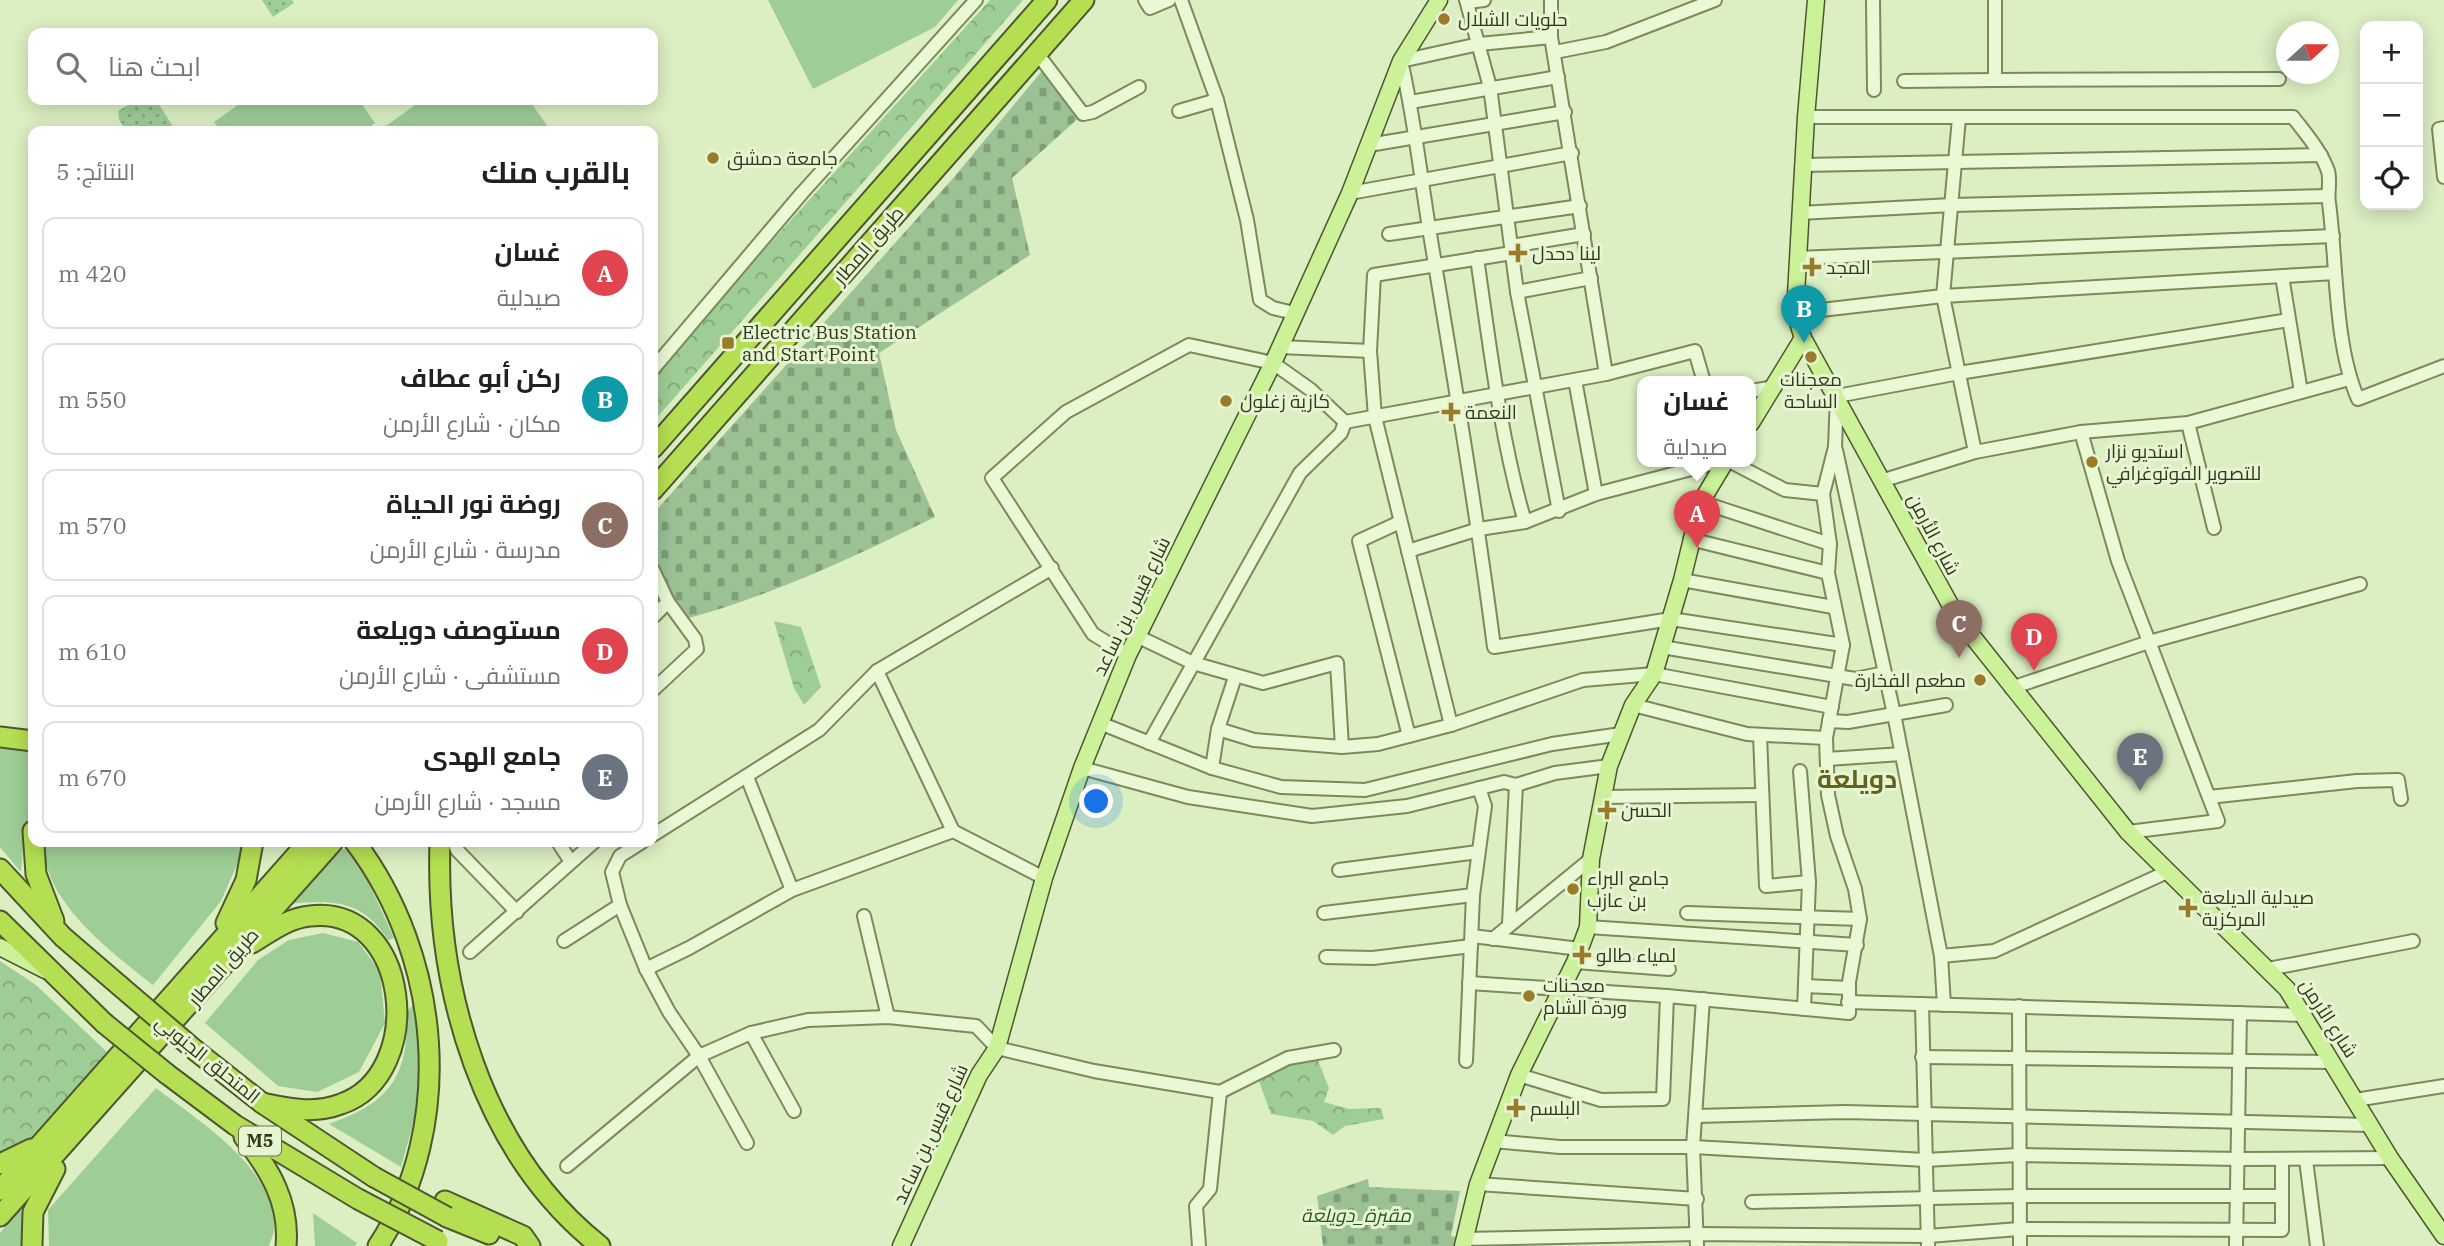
<!DOCTYPE html>
<html lang="ar">
<meta charset="utf-8">
<style>
:root{--surface:#fff;--page:#f2f2f2;--text:#202124;--muted:#757577;--line:#e0e0e0;--accent:#db2777}
body{margin:0;font-family:"IBM Plex Serif",Cairo,serif;background:var(--page);color:var(--text);direction:rtl}
.controls{position:absolute;right:21px;top:21px;display:grid;overflow:hidden;border-radius:14px;box-shadow:0 4px 18px #0003}
.controls button{width:63px;height:63px;display:grid;place-items:center;padding:0;border:0;border-bottom:2px solid var(--line);background:var(--surface);color:var(--text);font:35px sans-serif}
.compass{position:absolute;left:2276px;top:21px;width:63px;height:63px;border-radius:50%;background:var(--surface);box-shadow:0 4px 18px #0003;rotate:69deg}
.you{position:absolute;left:1097px;top:802px;width:24px;height:24px;margin:-18px;border:5px solid #fff;border-radius:50%;background:#1a73e8;box-shadow:0 0 0 10px #1a73e833}
.badge{display:grid;place-items:center;width:46px;height:46px;border-radius:50%;background:var(--accent);color:#fff;font-size:23px;font-weight:700}
.pin{position:absolute;translate:-50% -58px;filter:drop-shadow(0 2px 4px #0008)}
.pin::after{content:'';position:absolute;top:37px;width:24px;height:21px;background:inherit;clip-path:polygon(0 0,100% 0,50% 100%)}
.popup{position:absolute;left:1637px;top:376px;width:119px;height:91px;box-sizing:border-box;display:grid;place-content:center;border-radius:14px;background:var(--surface);filter:drop-shadow(0 2px 5px #0005);font-size:23px;white-space:nowrap;color:var(--muted)}
.popup b{font-size:26px;color:var(--text)}
.popup::after{content:'';position:absolute;left:50%;top:100%;margin-left:-14px;border:14px solid transparent;border-top-color:var(--surface)}
.list{margin:0;padding:0;list-style:none}
h2{display:flex;justify-content:space-between;align-items:center;height:91px;margin:0;padding:0 28px;font-size:30px}
h2 small{font-size:23px;font-weight:400;color:var(--muted)}
.list li{display:grid;grid-template-columns:46px 1fr auto;gap:21px;align-items:center;box-sizing:border-box;height:112px;margin:0 14px 14px;padding:0 14px;border:2px solid var(--line);border-radius:14px}
.list b{display:block;font-size:26px;white-space:nowrap}
.list p{margin:0;font-size:23px;white-space:nowrap;color:var(--muted)}
.list em{font-size:23px;font-style:normal;color:var(--muted)}
.icon{flex:none;width:38px;height:38px;fill:none;stroke:currentColor;stroke-width:2;stroke-linecap:round;stroke-linejoin:round}
.map{position:relative;flex:none;width:2444px;height:1246px;overflow:hidden;direction:ltr}
.search{position:absolute;background:var(--surface);box-shadow:0 4px 18px #0003;left:28px;top:28px;width:630px;height:77px;display:flex;align-items:center;gap:18px;box-sizing:border-box;padding:0 24px;border-radius:14px;color:var(--muted);font-size:26px}
.panel{position:absolute;background:var(--surface);box-shadow:0 4px 18px #0003;left:28px;top:126px;width:630px;height:721px;border-radius:14px;direction:rtl}
.map>svg:first-child{display:block}
</style>
<div class="map">
<svg width="2444" height="1246" viewBox="0 0 2444 1246">
<defs>
<pattern id="grass-dots" width="8" height="8" patternUnits="userSpaceOnUse" patternTransform="scale(1.75)"><rect width="8" height="8" fill="#9ecd96"/><path d="M2 2h.1M6 6h.1" fill="none" stroke="#81a77a" stroke-width="1.8" stroke-linecap="round"/></pattern>
<pattern id="forest-crowns" width="20" height="18" patternUnits="userSpaceOnUse" patternTransform="scale(1.75)"><rect width="20" height="18" fill="#9ecd96"/><path d="M2 6a3 3 0 1 1 6 0M12 15a3 3 0 1 1 6 0" fill="none" stroke="#81a77a"/></pattern>
<pattern id="cemetery-stones" width="16" height="16" patternUnits="userSpaceOnUse" patternTransform="scale(1.75)"><rect width="16" height="16" fill="#9bc195"/><path d="M2 7V4a2 2 0 0 1 4 0v3zM10 15v-3a2 2 0 0 1 4 0v3z" fill="#7f9e79"/></pattern>
</defs>
<rect width="100%" height="100%" fill="#dbefc2"/>
<g fill="url(#grass-dots)">
<path d="M 262,0 L 292,0 L 294,3 L 273,17 Z"/>
<path d="M 137,100 L 156,100 L 176,131 L 127,131 L 119,120 L 118,111 Z"/>
</g>
<g fill="url(#forest-crowns)">
<path d="M 990,0 L 1023,0 L 653,422 L 653,373 Z"/>
<path d="M 774,621 L 801,627 L 821,687 L 804,705 L 794,688 Z"/>
<path d="M 0,961 L 36,985 L 107,1052 L 23,1152 L 0,1162 Z"/>
<path d="M 1315,1053 L 1329,1088 L 1324,1102 L 1349,1109 L 1381,1108 L 1384,1119 L 1345,1126 L 1333,1135 L 1313,1121 L 1271,1114 L 1257,1076 Z"/>
</g>
<g fill="url(#cemetery-stones)">
<path d="M 1046,66 L 1083,114 L 1012,178 L 1030,255 L 879,353 L 896,430 L 935,517 C 852,558 771,596 682,620 L 653,563 L 653,514 L 955,176 Z"/>
<path d="M 1368,1179 L 1369,1187 L 1460,1191 L 1451,1236 L 1463,1239 L 1463,1246 L 1323,1246 L 1317,1196 Z"/>
</g>
<g fill="#9ecd96">
<path d="M 768,0 L 958,0 L 935,27 L 813,89 Z"/>
<path d="M 245,100 L 359,100 L 375,123 L 364,131 L 221,131 L 214,122 Z"/>
<path d="M 422,100 L 529,100 L 551,131 L 379,131 Z"/>
<path d="M 0,747 L 33,749 L 33,810 L 23,847 L 21,872 L 0,847 Z"/>
<path d="M 45,842 L 243,842 L 243,851 L 221,901 L 153,985 C 113,953 39,899 45,842 Z"/>
<path d="M 345,847 L 362,868 L 394,938 L 388,940 C 363,900 332,899 289,904 Z"/>
<path d="M 323,933 L 358,942 L 380,971 L 385,1023 L 359,1072 L 317,1092 L 278,1086 L 205,1023 L 258,960 L 289,940 Z"/>
<path d="M 414,1004 L 420,1053 L 419,1102 L 401,1167 L 329,1124 C 390,1103 409,1076 407,1011 Z"/>
<path d="M 156,1088 C 197,1120 273,1166 274,1225 C 275,1231 271,1240 269,1246 L 49,1246 L 48,1210 Z"/>
<path d="M 21,1207 L 24,1246 L 0,1246 L 0,1233 Z"/>
<path d="M 313,1213 L 357,1243 L 355,1246 L 315,1246 Z"/>
</g>
<g fill="none" stroke-linecap="round" stroke-linejoin="round">
<g stroke="#7c8959" stroke-width="16">
<g id="minor">
<path d="M 1145,0 L 1150,8 L 1169,0"/>
<path d="M 1181,0 L 1217,100 L 1247,220 L 1260,300 L 1273,308 L 1294,313"/>
<path d="M 1466,0 L 1490,87 L 1517,292 L 1559,511"/>
<path d="M 1551,0 L 1551,37 L 1606,374"/>
<path d="M 1873,0 L 1874,90"/>
<path d="M 1995,0 L 1995,80 L 2279,79"/>
<path d="M 1468,2 L 1484,0"/>
<path d="M 1551,37 L 1479,44 L 1401,61 C 1414,116 1420,172 1429,228 C 1452,367 1476,507 1494,647 L 1671,619 L 1843,645"/>
<path d="M 1555,52 L 1606,42 L 1715,0"/>
<path d="M 1037,53 L 1083,114 L 1093,112 L 1139,87"/>
<path d="M 1904,81 L 1995,80"/>
<path d="M 1410,102 L 1558,77"/>
<path d="M 1179,111 L 1217,100"/>
<path d="M 1806,117 L 2293,117 C 2306,134 2321,151 2328,171 C 2331,181 2327,193 2329,203 C 2337,263 2334,344 2358,399 L 2444,366"/>
<path d="M 1959,118 L 1943,296 L 1975,452"/>
<path d="M 2444,128 L 2439,129 L 2444,177"/>
<path d="M 1369,145 L 1565,112"/>
<path d="M 1803,165 L 2321,155"/>
<path d="M 1350,193 L 1572,153"/>
<path d="M 1799,213 L 1952,205 L 2328,196"/>
<path d="M 1389,234 L 1580,206"/>
<path d="M 1511,246 L 1584,234"/>
<path d="M 1477,258 C 1490,347 1500,436 1525,522"/>
<path d="M 1797,258 L 2333,236"/>
<path d="M 2282,276 L 2301,392"/>
<path d="M 1517,292 L 1591,278"/>
<path d="M 1795,313 L 1943,296 L 2335,273"/>
<path d="M 1280,347 L 1370,351"/>
<path d="M 653,369 L 802,193 L 976,0"/>
<path d="M 1575,380 L 1596,494"/>
<path d="M 1751,391 L 1775,387"/>
<path d="M 1345,422 L 1606,374 L 1695,351 L 1704,382"/>
<path d="M 2188,423 L 2214,528"/>
<path d="M 2081,432 L 2118,561 L 2218,821 L 2128,832"/>
<path d="M 1836,450 L 1894,714 L 1941,956 L 1944,1005"/>
<path d="M 1731,462 L 1785,490 L 1823,494"/>
<path d="M 1881,481 L 1975,452 L 2081,432 L 2188,423 L 2349,379"/>
<path d="M 1701,502 L 1830,544"/>
<path d="M 1400,522 L 1359,541 L 1409,736"/>
<path d="M 1690,539 L 1828,573"/>
<path d="M 1408,551 L 1479,529 L 1525,522 L 1596,494 L 1718,462"/>
<path d="M 653,570 L 668,602 L 695,639 L 697,649 L 653,690"/>
<path d="M 1682,580 L 1833,607"/>
<path d="M 653,617 L 668,602"/>
<path d="M 1139,637 L 1193,663 L 1263,683 L 1337,663 L 1342,747"/>
<path d="M 1662,647 L 1855,679 L 1885,673"/>
<path d="M 1128,655 L 1093,634 L 992,478 L 1066,412 L 1189,345 L 1273,363 L 1311,390 L 1345,422 L 1341,433 L 1300,473 L 1149,743"/>
<path d="M 877,671 L 953,831 L 1044,878"/>
<path d="M 2011,688 L 2149,642 L 2360,584"/>
<path d="M 1633,705 L 1747,734 L 1826,738"/>
<path d="M 1829,721 L 1848,722 L 1946,705"/>
<path d="M 1100,723 L 1212,768 L 1281,787 L 1365,790 L 1552,744 L 1621,734"/>
<path d="M 1451,725 L 1375,417 L 1370,351 L 1374,275 L 1512,253"/>
<path d="M 1218,729 L 1254,740 L 1342,747 L 1378,744 L 1451,725 L 1583,680 L 1654,674 L 1832,707"/>
<path d="M 1760,735 L 1766,886 L 1809,882"/>
<path d="M 1827,759 L 1902,754"/>
<path d="M 1082,768 L 1188,797 L 1312,816 L 1407,806 L 1504,782 L 1516,785 L 1555,773 L 1609,766"/>
<path d="M 1212,768 L 1218,729 L 1235,677"/>
<path d="M 1800,771 L 1809,882 L 1804,1009"/>
<path d="M 747,777 L 792,890"/>
<path d="M 1602,797 L 1762,795"/>
<path d="M 2209,797 L 2357,781 L 2398,780 L 2401,799"/>
<path d="M 653,835 L 819,730 L 877,671 L 1052,568"/>
<path d="M 454,842 L 457,850 L 517,912"/>
<path d="M 558,842 L 571,862"/>
<path d="M 642,842 L 620,856 L 612,872 L 620,905 L 646,969 L 669,1012 L 699,1056 L 747,1143"/>
<path d="M 1339,870 L 1478,852"/>
<path d="M 1324,913 L 1473,895"/>
<path d="M 1687,913 L 1860,919"/>
<path d="M 864,916 L 888,1017"/>
<path d="M 1509,924 L 1516,785"/>
<path d="M 1588,927 L 1857,945"/>
<path d="M 1472,936 L 1580,949"/>
<path d="M 1493,939 L 1591,859"/>
<path d="M 564,941 L 620,905"/>
<path d="M 470,952 L 594,842"/>
<path d="M 1941,956 L 1994,951 L 2167,872"/>
<path d="M 1326,957 L 1373,958 L 1471,946"/>
<path d="M 1575,962 L 1669,969"/>
<path d="M 646,969 L 689,948 L 792,890 L 953,831"/>
<path d="M 2268,969 L 2413,941"/>
<path d="M 1469,983 L 1667,996 L 1849,1013 L 1849,982 L 1860,919 L 1855,889 L 1837,836 L 1828,795 L 1826,738 L 1843,645 L 1828,573 L 1830,544 L 1823,494 L 1835,447 L 1837,396 L 1959,373 L 2289,320"/>
<path d="M 1805,986 L 1849,988"/>
<path d="M 1848,1002 L 2305,1015"/>
<path d="M 1922,1004 L 1928,1246"/>
<path d="M 2019,1006 L 2020,1246"/>
<path d="M 751,1033 L 794,1111"/>
<path d="M 1922,1057 L 2333,1062"/>
<path d="M 1466,1061 L 1473,895 L 1485,806 L 1479,788"/>
<path d="M 1519,1075 L 1601,1100 L 1663,1099 L 1667,996"/>
<path d="M 2355,1100 L 2444,1086"/>
<path d="M 1697,1116 L 1845,1112 L 2370,1125"/>
<path d="M 1493,1141 L 1560,1147 L 1693,1147 L 1925,1160 L 2018,1155 L 2238,1159 L 2390,1158"/>
<path d="M 2306,1160 L 2317,1246"/>
<path d="M 567,1166 L 699,1056 L 751,1033 L 808,1020 L 888,1017 L 976,1026 L 997,1048 L 1094,1071 L 1220,1092 L 1288,1058 L 1334,1050"/>
<path d="M 1478,1184 L 1697,1199"/>
<path d="M 1752,1202 L 2019,1196 L 2282,1196"/>
<path d="M 1463,1239 L 1697,1234 L 1928,1236 L 2019,1229 L 2282,1230 L 2282,1159"/>
<path d="M 1199,1246 L 1196,1206 L 1210,1189 L 1220,1092"/>
<path d="M 1697,1246 L 1693,1147 L 1703,999"/>
<path d="M 2236,1246 L 2240,1013"/>
</g>
</g>
<g stroke="#4e562d" stroke-width="19">
<g id="major">
<path d="M 1816,0 L 1806,117 L 1795,313 L 1803,338 L 1957,617 L 2128,832 L 2287,989 L 2390,1158 L 2444,1236"/>
<path d="M 1751,423 L 1803,338"/>
<path d="M 0,947 L 45,970"/>
<path d="M 901,1246 L 979,1075 L 997,1048 L 1044,878 L 1082,768 L 1128,655 L 1273,363 L 1350,193 L 1401,61 L 1439,0"/>
<path d="M 1463,1246 L 1478,1184 L 1519,1075 L 1575,962 L 1588,927 L 1591,859 L 1609,766 L 1633,705 L 1654,674 L 1682,580 L 1701,502 L 1725,462"/>
</g>
</g>
<g stroke="#4e562d" stroke-width="23">
<g id="highway">
<path d="M 653,448 L 1047,0"/>
<path d="M 653,490 L 1084,0"/>
<path d="M 0,737 L 33,741"/>
<path d="M 33,831 L 36,874 L 54,921"/>
<path d="M 355,842 C 441,956 457,1125 378,1246"/>
<path d="M 440,842 C 435,988 482,1153 600,1246"/>
<path d="M 0,869 L 63,937 L 120,986"/>
<path d="M 0,921 L 104,1023"/>
<path d="M 226,923 L 246,880 L 253,842"/>
<path d="M 252,943 C 270,932 288,918 310,916 C 410,904 428,1074 341,1104 C 315,1114 289,1109 262,1103"/>
<path d="M 196,1051 L 262,1103 L 374,1177"/>
<path d="M 167,1074 L 235,1125 L 358,1199"/>
<path d="M 244,1137 C 270,1170 290,1203 286,1246"/>
<path d="M 0,1164 L 31,1149"/>
<path d="M 0,1190 L 308,842"/>
<path d="M 445,1201 L 523,1236 L 530,1246"/>
<path d="M 0,1216 L 333,842"/>
<path d="M 447,1217 L 489,1234"/>
<path d="M 32,1246 L 33,1212 L 55,1169"/>
</g>
</g>
<use href="#minor" stroke="#e9f9d6" stroke-width="12"/>
<use href="#major" stroke="#ccf299" stroke-width="16"/>
<use href="#highway" stroke="#b4df52" stroke-width="19"/>
<g stroke="#4e562d" stroke-width="23" stroke-linecap="butt">
<g id="highway-bridge">
<path d="M 120,986 L 196,1051"/>
<path d="M 104,1023 L 167,1074"/>
<path d="M 374,1177 L 447,1217"/>
<path d="M 358,1199 L 438,1241"/>
</g>
</g>
<use href="#highway-bridge" stroke="#b4df52" stroke-width="19"/>
</g>
<g fill="#997b28" stroke="#e6f6d2" stroke-width="2.5">
<circle cx="1444" cy="19" r="7"/>
<circle cx="713" cy="158" r="7"/>
<path d="M1514.5 242.5h7v7h7v7h-7v7h-7v-7h-7v-7h7z"/>
<path d="M1808.5 256.5h7v7h7v7h-7v7h-7v-7h-7v-7h7z"/>
<rect x="721" y="336" width="14" height="14" rx="3.5"/>
<circle cx="1811" cy="357" r="7"/>
<circle cx="1226" cy="401" r="7"/>
<path d="M1447.5 401.5h7v7h7v7h-7v7h-7v-7h-7v-7h7z"/>
<circle cx="2092" cy="462" r="7"/>
<circle cx="1980" cy="680" r="7"/>
<path d="M1603.5 799.5h7v7h7v7h-7v7h-7v-7h-7v-7h7z"/>
<circle cx="1573" cy="889" r="7"/>
<path d="M2184.5 897.5h7v7h7v7h-7v7h-7v-7h-7v-7h7z"/>
<path d="M1578.5 944.5h7v7h7v7h-7v7h-7v-7h-7v-7h7z"/>
<circle cx="1529" cy="996" r="7"/>
<path d="M1512.5 1097.5h7v7h7v7h-7v7h-7v-7h-7v-7h7z"/>
</g>
<g text-anchor="middle" stroke-width="6" stroke-linejoin="round" paint-order="stroke">
<rect fill="#e6f6d2" stroke="#687153" stroke-width="2" x="239" y="1126.5" width="42" height="29" rx="5"/>
<g font-size="18" font-weight="bold" fill="#32381d">
<text x="260" y="1147">M5</text>
</g>
<g font-size="19" fill="#32381d" stroke="#e6f6d2" text-anchor="start">
<text x="1458" y="26">حلويات الشلال</text>
<text x="727" y="165">جامعة دمشق</text>
<text x="1532" y="260">لينا دحدل</text>
<text x="1826" y="274">المجد</text>
<text x="742" y="339">Electric Bus Station<tspan x="742" dy="22">and Start Point</tspan></text>
<text x="1811" y="386" text-anchor="middle">معجنات<tspan x="1811" dy="22">الساحة</tspan></text>
<text x="1240" y="408">كازية زغلول</text>
<text x="1465" y="419">النعمة</text>
<text x="2106" y="458">استديو نزار<tspan x="2106" dy="22">للتصوير الفوتوغرافي</tspan></text>
<text x="1966" y="687" text-anchor="end">مطعم الفخارة</text>
<text x="1621" y="817">الحسن</text>
<text x="1587" y="885">جامع البراء<tspan x="1587" dy="22">بن عازب</tspan></text>
<text x="2202" y="904">صيدلية الديلعة<tspan x="2202" dy="22">المركزية</tspan></text>
<text x="1596" y="962">لمياء طالو</text>
<text x="1543" y="992">معجنات<tspan x="1543" dy="22">وردة الشام</tspan></text>
<text x="1530" y="1115">البلسم</text>
</g>
<g font-size="19" fill="#32381d" stroke="#e6f6d2">
<text transform="translate(868 245) rotate(-49)" y="7">طريق المطار</text>
<text transform="translate(1934 534) rotate(62)" y="7">شارع الأرمن</text>
<text transform="translate(1131 606) rotate(-64)" y="7">شارع قيس بن ساعد</text>
<text transform="translate(223 967) rotate(-49)" y="7">طريق المطار</text>
<text transform="translate(2329 1018) rotate(57)" y="7">شارع الأرمن</text>
<text transform="translate(208 1059) rotate(39)" y="7">المتحلق الجنوبي</text>
<text transform="translate(930 1134) rotate(-65)" y="7">شارع قيس بن ساعد</text>
</g>
<g font-size="19" font-style="italic" fill="#245524" stroke="#e6f6d2">
<text x="1356" y="1222">مقبرة_دويلعة</text>
</g>
<g font-size="26" font-weight="bold" fill="#66621c" stroke="#e6f6d2">
<text x="1857" y="788">دويلعة</text>
</g>
</g>
</svg>
<div class="controls">
<button>+</button>
<button>−</button>
<button><svg class="icon" aria-label="locate" viewBox="0 0 24 24"><circle cx="12" cy="12" r="6"/><path d="M12 2v4M12 18v4M2 12h4M18 12h4"/></svg></button>
</div>
<svg class="compass" viewBox="-18 -18 36 36"><path d="M0-13l5 13h-10z" fill="#e53935"/><path d="M0 13l5-13h-10z" fill="#757577"/></svg>
<div class="you"></div>
<div class="pin badge" style="left:1697px;top:548px;background:#e0444e">A</div>
<div class="popup"><b>غسان</b>صيدلية</div>
<div class="pin badge" style="left:1804px;top:343px;background:#0f9aa8">B</div>
<div class="pin badge" style="left:1959px;top:658px;background:#8d6e63">C</div>
<div class="pin badge" style="left:2034px;top:671px;background:#e0444e">D</div>
<div class="pin badge" style="left:2140px;top:791px;background:#6b7280">E</div>
<div class="search"><svg class="icon" aria-label="search" viewBox="0 0 24 24"><circle cx="10" cy="10" r="6"/><path d="M15 15l6 6"/></svg>ابحث هنا</div>
<section class="panel">
<h2>بالقرب منك<small>النتائج: 5</small></h2>
<ul class="list">
<li><span class="badge" style="background:#e0444e">A</span><div><b>غسان</b><p>صيدلية</p></div><em>420 m</em></li>
<li><span class="badge" style="background:#0f9aa8">B</span><div><b>ركن أبو عطاف</b><p>مكان · شارع الأرمن</p></div><em>550 m</em></li>
<li><span class="badge" style="background:#8d6e63">C</span><div><b>روضة نور الحياة</b><p>مدرسة · شارع الأرمن</p></div><em>570 m</em></li>
<li><span class="badge" style="background:#e0444e">D</span><div><b>مستوصف دويلعة</b><p>مستشفى · شارع الأرمن</p></div><em>610 m</em></li>
<li><span class="badge" style="background:#6b7280">E</span><div><b>جامع الهدى</b><p>مسجد · شارع الأرمن</p></div><em>670 m</em></li>
</ul>
</section>
</div>
